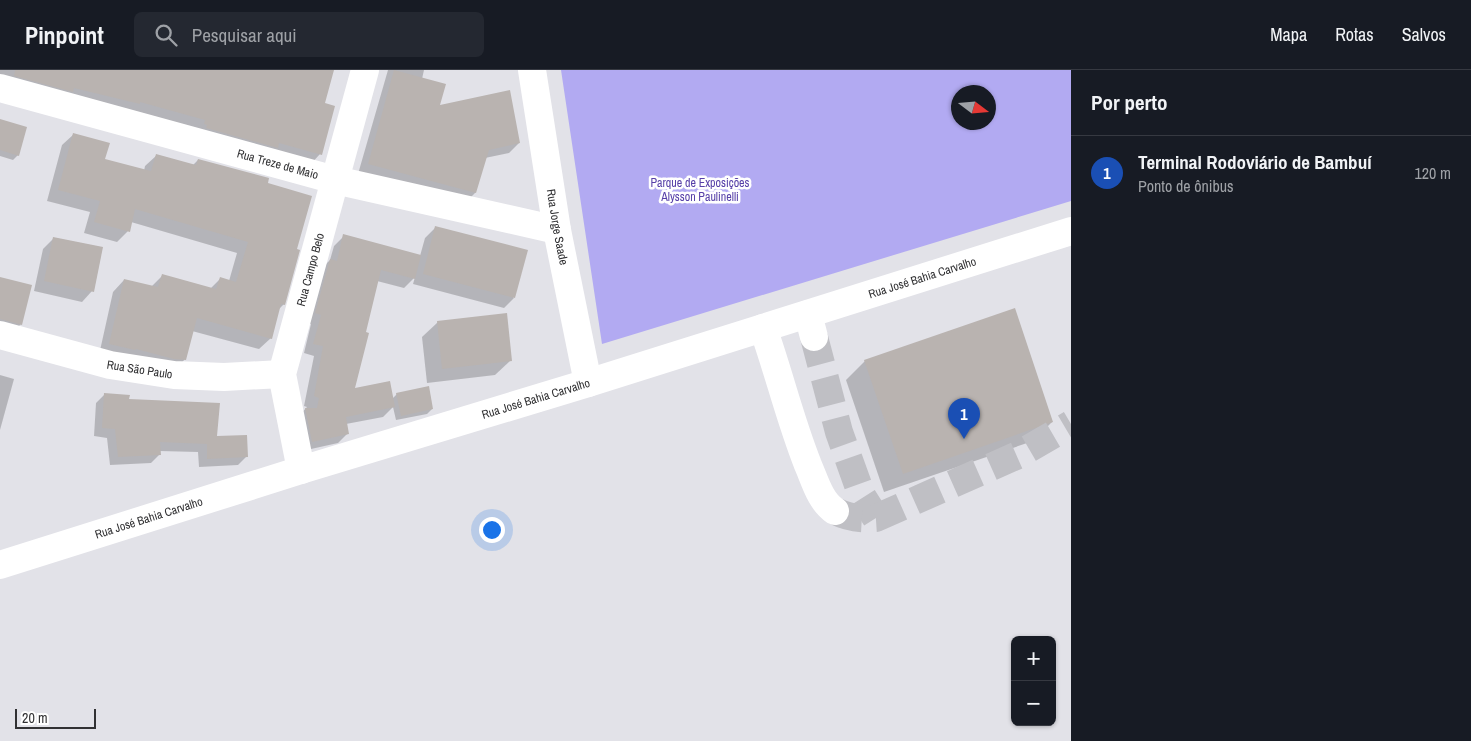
<!DOCTYPE html>
<html lang="pt">
<meta charset="utf-8">
<style>
:root{--surface:#171b24;--page:#242831;--text:#f1f3f6;--muted:#9ea1a6;--line:#363941;--accent:#5a5ed6}
body{margin:0;font-family:"Archivo Narrow",sans-serif;background:var(--page);color:var(--text)}
.controls{position:absolute;right:15px;bottom:15px;display:grid;overflow:hidden;border-radius:8px;box-shadow:0 1px 4px #0004}
.controls button{width:45px;height:45px;display:grid;place-items:center;padding:0;border:0;border-bottom:1px solid var(--line);background:var(--surface);color:var(--text);font:25px sans-serif}
.compass{position:absolute;left:951px;top:15px;width:45px;height:45px;border-radius:50%;background:var(--surface);box-shadow:0 1px 4px #0004;rotate:106deg}
.scale{position:absolute;left:15px;bottom:12px;width:81px;box-sizing:border-box;padding-left:5px;border:2px solid #313133;border-top:0;font-size:14px;line-height:18px;white-space:nowrap;color:#313133;-webkit-text-stroke:4px #fff;paint-order:stroke}
.you{position:absolute;left:491px;top:459px;width:18px;height:18px;margin:-12px;border:4px solid #fff;border-radius:50%;background:#1a73e8;box-shadow:0 0 0 8px #1a73e833}
.badge{display:grid;place-items:center;width:32px;height:32px;border-radius:50%;background:var(--accent);color:#fff;font-size:16px;font-weight:700}
.pin{position:absolute;translate:-50% -41px;filter:drop-shadow(0 1px 2px #0008)}
.pin::after{content:'';position:absolute;top:26px;width:18px;height:15px;background:inherit;clip-path:polygon(0 0,100% 0,50% 100%)}
.list{margin:0;padding:0;list-style:none}
h2{display:flex;justify-content:space-between;align-items:center;height:65px;margin:0;padding:0 20px;font-size:21px}
h2 small{font-size:16px;font-weight:400;color:var(--muted)}
.list li{display:grid;grid-template-columns:32px 1fr auto;gap:15px;align-items:center;box-sizing:border-box;height:75px;padding:0 20px;border-top:1px solid var(--line)}
.list b{display:block;font-size:19px;white-space:nowrap}
.list p{margin:0;font-size:16px;white-space:nowrap;color:var(--muted)}
.list em{font-size:16px;font-style:normal;color:var(--muted)}
.icon{flex:none;width:28px;height:28px;fill:none;stroke:currentColor;stroke-width:2;stroke-linecap:round;stroke-linejoin:round}
.map{position:relative;flex:none;width:1071px;height:671px;overflow:hidden}
header{display:flex;align-items:center;gap:30px;box-sizing:border-box;height:70px;padding:0 25px;background:var(--surface);border-bottom:1px solid var(--line)}
header strong{font-size:24px}
nav{display:flex;gap:28px;margin-inline-start:auto;font-size:18px}
.search{width:350px;height:45px;background:var(--page);display:flex;align-items:center;gap:12px;box-sizing:border-box;padding:0 18px;border-radius:8px;color:var(--muted);font-size:19px}
main{display:flex}
aside{flex:1;background:var(--surface)}
.map>svg:first-child{display:block}
</style>
<header>
<strong>Pinpoint</strong>
<div class="search"><svg class="icon" aria-label="search" viewBox="0 0 24 24"><circle cx="10" cy="10" r="6"/><path d="M15 15l6 6"/></svg>Pesquisar aqui</div>
<nav><a>Mapa</a><a>Rotas</a><a>Salvos</a></nav>
</header>
<main>
<div class="map">
<svg width="1071" height="671" viewBox="0 0 1071 671">
<rect width="100%" height="100%" fill="#e2e2e8"/>
<path fill="#b2aaf2" fill-rule="evenodd" d="M 561,0 L 1071,0 L 1071,131 L 602,274 ZM 958,22 L 988,22 L 988,52 L 958,52 Z"/>
<g fill="#0003">
<path d="M 0,0 L 332,0 L 324,34 L 320,84 L 310,95 L 0,9 Z"/>
<path d="M 388,0 L 424,0 L 422,9 L 439,36 L 519,73 L 509,83 L 485,88 L 475,123 L 465,133 L 358,104 Z"/>
<path d="M 0,53 L 18,85 L 13,90 L 0,86 Z"/>
<path d="M 74,64 L 104,90 L 144,101 L 145,96 L 157,85 L 193,95 L 198,90 L 267,114 L 295,180 L 284,234 L 279,239 L 271,268 L 259,279 L 192,261 L 185,289 L 174,301 L 99,285 L 113,222 L 124,210 L 151,217 L 162,206 L 210,219 L 220,209 L 229,211 L 237,183 L 131,152 L 128,161 L 117,172 L 84,163 L 90,142 L 47,131 L 62,75 Z"/>
<path d="M 436,157 L 514,228 L 504,238 L 413,214 L 415,207 L 404,218 L 377,211 L 365,263 L 353,320 L 392,329 L 397,324 L 432,339 L 427,344 L 396,350 L 393,337 L 383,347 L 346,354 L 348,363 L 338,373 L 302,381 L 296,349 L 307,337 L 304,336 L 314,286 L 304,283 L 311,254 L 306,253 L 320,200 L 330,190 L 334,176 L 344,166 L 420,186 L 425,168 Z"/>
<path d="M 54,168 L 92,221 L 82,232 L 34,221 L 43,179 Z"/>
<path d="M 0,208 L 21,254 L 9,266 L 0,264 Z"/>
<path d="M 438,252 L 511,290 L 495,305 L 427,313 L 422,267 Z"/>
<path d="M 865,291 L 1052,352 L 1033,371 L 884,422 L 846,310 Z"/>
<path d="M 0,305 L 14,309 L 0,360 Z"/>
<path d="M 105,324 L 128,330 L 216,367 L 246,387 L 238,395 L 199,397 L 198,382 L 159,381 L 159,385 L 151,393 L 110,395 L 107,368 L 94,366 L 96,333 Z"/>
</g>
<g fill="#b9b3b0">
<path d="M 15,0 L 334,0 L 325,33 L 335,36 L 322,85 L 279,73 L 278,78 L 206,58 L 207,55 L 204,54 L 205,50 L 140,32 L 140,34 L 74,18 L 73,22 L 14,6 Z"/>
<path d="M 394,0 L 446,14 L 440,35 L 510,20 L 520,73 L 489,80 L 476,123 L 368,94 Z"/>
<path d="M 0,49 L 27,57 L 19,86 L 0,80 Z"/>
<path d="M 73,63 L 110,73 L 105,89 L 151,101 L 156,84 L 196,95 L 198,89 L 269,108 L 268,113 L 312,126 L 297,179 L 300,180 L 285,235 L 281,234 L 272,269 L 197,248 L 186,290 L 174,289 L 136,279 L 135,280 L 109,274 L 124,209 L 158,217 L 162,204 L 216,219 L 220,207 L 236,212 L 248,172 L 135,139 L 130,162 L 94,152 L 100,131 L 58,120 Z"/>
<path d="M 435,156 L 528,180 L 515,228 L 423,204 Z"/>
<path d="M 343,164 L 421,185 L 415,209 L 381,200 L 366,262 L 369,263 L 355,318 L 390,311 L 395,337 L 346,347 L 349,364 L 312,372 L 305,338 L 317,338 L 319,328 L 314,326 L 323,276 L 313,274 L 321,245 L 315,243 L 330,189 L 337,191 Z"/>
<path d="M 53,167 L 103,177 L 94,222 L 44,211 Z"/>
<path d="M 0,207 L 32,215 L 22,255 L 0,249 Z"/>
<path d="M 1015,238 L 1053,352 L 903,404 L 864,290 Z"/>
<path d="M 507,243 L 512,291 L 442,299 L 437,251 Z"/>
<path d="M 429,316 L 433,339 L 401,346 L 396,323 Z"/>
<path d="M 104,323 L 130,325 L 129,329 L 220,333 L 217,366 L 247,365 L 248,387 L 207,389 L 207,374 L 160,372 L 161,385 L 118,387 L 115,359 L 102,358 Z"/>
</g>
<g fill="none" stroke-linecap="round" stroke-linejoin="round">
<g stroke="#bfbfc4" stroke-width="28" stroke-dasharray="28 14" stroke-linecap="butt">
<path d="M 814,267 L 839,362 L 862,426 L 876,448"/>
<path d="M 835,441 C 849,448 861,449 876,448 L 1018,385 L 1071,354"/>
</g>
<g stroke="#fff" stroke-width="28">
<path id="s1" d="M 532,0 L 557,160 L 588,313"/>
<path id="s2" d="M 0,18 L 335,110 L 557,160"/>
<path d="M 808,244 L 814,267"/>
<path d="M 763,258 C 779,303 790,350 808,395 C 815,411 820,431 835,441"/>
<path id="s3" d="M 0,265 L 110,295 L 174,305 L 224,307 L 282,304"/>
<path id="s4" d="M 301,400 L 282,304 L 365,0"/>
<path id="s5" d="M 0,495 L 301,400 L 588,313 L 1071,161"/>
</g>
</g>
<g text-anchor="middle" stroke-width="5" stroke-linejoin="round" paint-order="stroke">
<g font-size="12" fill="#313133" stroke="#fff">
<text dy="4" stroke="none"><textPath href="#s2" startOffset="288">Rua Treze de Maio</textPath></text>
<text dy="4" stroke="none"><textPath href="#s1" startOffset="159">Rua Jorge Saade</textPath></text>
<text dy="4" stroke="none"><textPath href="#s4" startOffset="206">Rua Campo Belo</textPath></text>
<text dy="4" stroke="none"><textPath href="#s5" startOffset="966">Rua José Bahia Carvalho</textPath></text>
<text dy="4" stroke="none"><textPath href="#s3" startOffset="144">Rua São Paulo</textPath></text>
<text dy="4" stroke="none"><textPath href="#s5" startOffset="561">Rua José Bahia Carvalho</textPath></text>
<text dy="4" stroke="none"><textPath href="#s5" startOffset="156">Rua José Bahia Carvalho</textPath></text>
</g>
<g font-size="12" fill="#5740a8" stroke="#fff">
<text x="700" y="117">Parque de Exposições<tspan x="700" dy="14">Alysson Paulinelli</tspan></text>
</g>
</g>
</svg>
<div class="controls">
<button>+</button>
<button>−</button>
</div>
<svg class="compass" viewBox="-18 -18 36 36"><path d="M0-13l5 13h-10z" fill="#e53935"/><path d="M0 13l5-13h-10z" fill="#9ea1a6"/></svg>
<div class="scale">20 m</div>
<div class="you"></div>
<div class="pin badge" style="left:964px;top:369px;background:#1a4fb4">1</div>
</div>
<aside>
<h2>Por perto<small></small></h2>
<ul class="list">
<li><span class="badge" style="background:#1a4fb4">1</span><div><b>Terminal Rodoviário de Bambuí</b><p>Ponto de ônibus</p></div><em>120 m</em></li>
</ul>
</aside>
</main>
